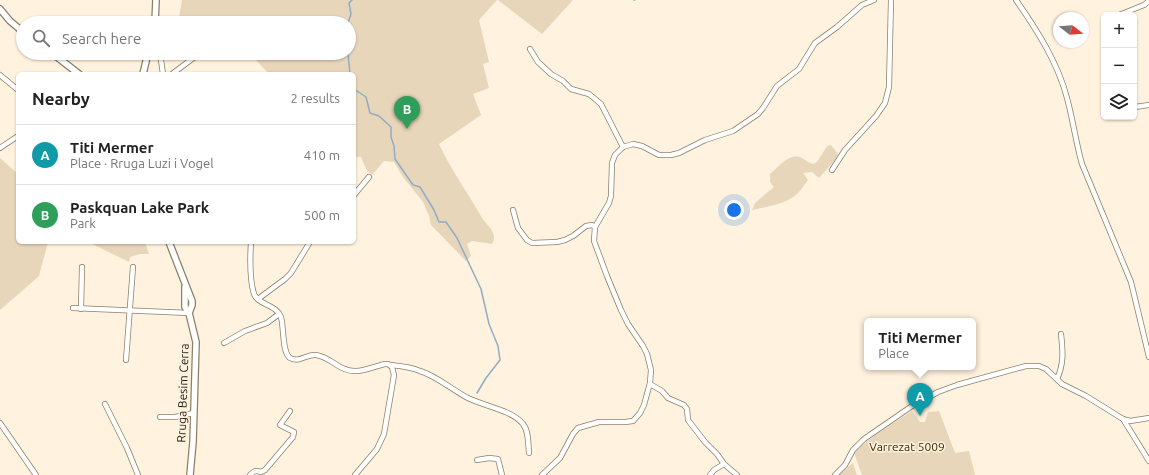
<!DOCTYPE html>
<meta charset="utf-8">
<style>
:root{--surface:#fff;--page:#f6f6f6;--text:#222;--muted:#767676;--line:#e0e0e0;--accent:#2775e0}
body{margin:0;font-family:Ubuntu,sans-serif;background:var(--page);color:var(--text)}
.controls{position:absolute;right:12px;top:12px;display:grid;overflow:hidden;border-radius:6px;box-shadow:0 1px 3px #0004}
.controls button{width:36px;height:36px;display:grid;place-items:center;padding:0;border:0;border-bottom:1px solid var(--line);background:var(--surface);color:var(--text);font:20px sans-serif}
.compass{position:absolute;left:1053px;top:12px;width:36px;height:36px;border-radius:50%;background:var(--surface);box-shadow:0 1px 3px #0004;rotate:107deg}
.you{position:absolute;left:734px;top:210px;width:14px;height:14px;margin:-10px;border:3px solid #fff;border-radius:50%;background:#1a73e8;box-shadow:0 0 0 6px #1a73e833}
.badge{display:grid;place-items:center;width:26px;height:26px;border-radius:50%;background:var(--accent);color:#fff;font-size:13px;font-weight:700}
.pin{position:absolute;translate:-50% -33px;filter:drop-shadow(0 1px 2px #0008)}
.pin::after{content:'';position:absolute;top:21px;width:14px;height:12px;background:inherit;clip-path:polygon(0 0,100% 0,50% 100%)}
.popup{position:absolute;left:864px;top:318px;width:112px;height:52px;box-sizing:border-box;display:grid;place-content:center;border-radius:6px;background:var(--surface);filter:drop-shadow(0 1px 3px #0005);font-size:13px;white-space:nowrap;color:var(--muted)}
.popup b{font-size:15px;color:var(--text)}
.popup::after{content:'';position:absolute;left:50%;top:100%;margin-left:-8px;border:8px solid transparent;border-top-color:var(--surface)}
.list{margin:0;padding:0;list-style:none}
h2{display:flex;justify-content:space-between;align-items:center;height:52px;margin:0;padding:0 16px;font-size:17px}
h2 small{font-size:13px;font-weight:400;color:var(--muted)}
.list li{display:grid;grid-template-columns:26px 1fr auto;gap:12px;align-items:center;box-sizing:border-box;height:60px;padding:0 16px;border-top:1px solid var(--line)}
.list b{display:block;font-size:15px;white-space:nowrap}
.list p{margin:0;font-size:13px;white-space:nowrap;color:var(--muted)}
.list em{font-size:13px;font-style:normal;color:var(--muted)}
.icon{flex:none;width:22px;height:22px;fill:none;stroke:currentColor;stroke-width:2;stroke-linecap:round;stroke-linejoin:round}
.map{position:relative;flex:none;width:1149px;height:475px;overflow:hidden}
.search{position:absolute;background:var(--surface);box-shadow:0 1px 3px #0004;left:16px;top:16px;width:340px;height:44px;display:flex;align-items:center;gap:10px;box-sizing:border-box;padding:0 14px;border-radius:22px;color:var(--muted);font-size:15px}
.panel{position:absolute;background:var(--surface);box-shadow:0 1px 3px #0004;left:16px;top:72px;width:340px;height:172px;border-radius:6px}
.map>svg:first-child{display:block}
</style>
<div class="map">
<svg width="1149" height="475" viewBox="0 0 1149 475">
<rect width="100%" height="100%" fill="#fff2de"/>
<g fill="#e7d6ba">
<path d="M 182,0 L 497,0 L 479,20 L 489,62 L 483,64 L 489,88 L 473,94 L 481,115 L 439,144 C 451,170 468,193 482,218 C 485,223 491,227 493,233 C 495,237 494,241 492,244 L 472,241 L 467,244 L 471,256 L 466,261 L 431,225 L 429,216 L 423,202 L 403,177 L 394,162 L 384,161 L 372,175 L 366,169 L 361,157 L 356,157 L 354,155 L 354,74 L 269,74 L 255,59 L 253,53 L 349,53 L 349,23 L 178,23 Z"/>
<path d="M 498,0 L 573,0 L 542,34 Z"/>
<path d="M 831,145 L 838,154 L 835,160 L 819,178 L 812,172 L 803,173 L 808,180 C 803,187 798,195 790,199 C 779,205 765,207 752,210 L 755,203 L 774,187 L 770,182 L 770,174 C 779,167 789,152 802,158 C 806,160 809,163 813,164 L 817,162 L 827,146 Z"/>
<path d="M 0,158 L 18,174 L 18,242 L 48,242 L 39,276 L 0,310 Z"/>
<path d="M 88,242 L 145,242 L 149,254 L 140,254 L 130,257 L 129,262 Z"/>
<path d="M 912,411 L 920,422 L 925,422 L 928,412 L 939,411 L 955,453 L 969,451 L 975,475 L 862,475 L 854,453 C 871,436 892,424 912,411 Z"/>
<path d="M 853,463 L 857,475 L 838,475 Z"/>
</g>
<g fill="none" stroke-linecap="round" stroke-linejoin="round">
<g stroke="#91acc6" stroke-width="1.5">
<path d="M 634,0 L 635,0"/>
<path d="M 348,23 L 351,14 L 349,3 L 352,0"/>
<path d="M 348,53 L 350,74"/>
<path d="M 354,89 L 366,97 L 370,113 L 379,116 L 391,127 L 391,137 L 394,146 L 395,159 L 413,185 L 420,187 L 434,210 L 439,222 L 446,222 L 457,238 L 481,289 L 489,324 L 498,346 L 500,360 L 486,378 L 477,393"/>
</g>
<g stroke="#8c7f68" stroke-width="6">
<g id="minor">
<path d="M 1016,0 C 1037,30 1058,63 1067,98 C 1073,120 1076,143 1082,164 L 1131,282 L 1149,357"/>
<path d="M 1119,15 L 1144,5 L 1149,1"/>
<path d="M 530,49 L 538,62 L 551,74 L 563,81 L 571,89 L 589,94 L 601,104 L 623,147"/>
<path d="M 157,53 L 161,60 L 163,74"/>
<path d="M 172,74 L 200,53"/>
<path d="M 0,75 L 18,90"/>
<path d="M 1135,107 L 1149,105"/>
<path d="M 0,148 L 18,136"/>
<path d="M 832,170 L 845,150 L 876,116 L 885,103 L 889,87 L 891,0"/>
<path d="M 354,195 L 369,177"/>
<path d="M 513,210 L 518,228 L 527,240 L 532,243 L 557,242 L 565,240 L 573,236 L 586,226 L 592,225 L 595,227"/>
<path d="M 251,242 C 250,258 249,278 254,294 C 258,305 276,304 281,317 C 284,327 282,353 290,358 C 299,363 307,354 316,355 C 331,357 340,372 356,371 C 366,371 375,366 385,364 L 388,364 L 392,367 L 394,375 L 384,434 L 377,449 L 355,475"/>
<path d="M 258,299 L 285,279 L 291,273 L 310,242"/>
<path d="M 73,308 L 189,313"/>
<path d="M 81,309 L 82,267"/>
<path d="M 224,343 L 245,331 L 267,323 L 279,314"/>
<path d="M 126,360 L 133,267"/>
<path d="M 390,365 C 400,366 411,367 420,371 C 437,376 452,390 468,398 C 484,406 512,410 523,424 C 529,431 528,444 529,453"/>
<path d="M 1057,379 C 1064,364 1063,351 1061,334"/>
<path d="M 650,384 L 662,391 L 668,398 L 684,405 L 687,409 L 688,420 L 705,442 L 717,454 L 724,464 L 737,475"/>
<path d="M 105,404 L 127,448 L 138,475"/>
<path d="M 160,417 L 175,417 L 194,413"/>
<path d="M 1123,419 L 1149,461"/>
<path d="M 0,423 L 36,475"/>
<path d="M 477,460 L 489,458 L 498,459 L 502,475"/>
<path d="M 250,475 C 254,471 255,470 261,472 L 265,470 L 293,437 L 294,432 L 280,425 L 290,411"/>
<path d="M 542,475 L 560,458 L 573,434 L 578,428 L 599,422 L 625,422 L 633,421 L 640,413 L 644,405 L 650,383 L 651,370 L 647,354 L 643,346 L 628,324 L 621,310 L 607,276 L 594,241 L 595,227 L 609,203 L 611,196 L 612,163 L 615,155 L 623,147 L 633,144 L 642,146 L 659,155 L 671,155 L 679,153 L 705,140 L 733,131 L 758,114 L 763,108 L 777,86 L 799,69 L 815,43 L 837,27 L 862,5 L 874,0"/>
<path d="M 710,475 L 714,470 L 724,464"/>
<path d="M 835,475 L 845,465 L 853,450 L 864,439 L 912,406 L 938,392 L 957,385 L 1026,366 L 1039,366 L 1046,369 L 1062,384 L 1086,396 L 1123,419 L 1130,421 L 1149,418"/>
</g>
</g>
<g stroke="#8c7f68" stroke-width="8">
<g id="tertiary">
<path d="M 0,9 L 10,21 L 23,32"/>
<path d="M 155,23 L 156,0"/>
<path d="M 52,53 L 79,74"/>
<path d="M 143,74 L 148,53"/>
<path d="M 169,242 L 192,301 L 192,305 L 189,313"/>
<path d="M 185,287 L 185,307 L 189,313 L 196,342 L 193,442 L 190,475"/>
</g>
</g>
<use href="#minor" stroke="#fff" stroke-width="4.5"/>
<use href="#tertiary" stroke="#fff" stroke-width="5.5"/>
</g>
<g text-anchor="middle" stroke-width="3" stroke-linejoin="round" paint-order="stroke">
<g font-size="12" fill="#201b11" stroke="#fff2de">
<text transform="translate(183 393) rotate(-88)" y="4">Rruga Besim Cerra</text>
</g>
<g font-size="12" fill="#3e2900" stroke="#fff2de">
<text x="907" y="451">Varrezat 5009</text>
</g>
</g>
</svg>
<div class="controls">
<button>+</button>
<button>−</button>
<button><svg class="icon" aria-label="layers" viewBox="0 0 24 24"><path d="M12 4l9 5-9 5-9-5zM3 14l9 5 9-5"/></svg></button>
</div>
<svg class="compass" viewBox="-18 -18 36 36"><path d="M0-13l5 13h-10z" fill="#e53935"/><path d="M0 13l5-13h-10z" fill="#767676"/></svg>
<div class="you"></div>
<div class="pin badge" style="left:920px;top:416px;background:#0f9aa8">A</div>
<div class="popup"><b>Titi Mermer</b>Place</div>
<div class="pin badge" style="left:407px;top:129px;background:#2e9e5b">B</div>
<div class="search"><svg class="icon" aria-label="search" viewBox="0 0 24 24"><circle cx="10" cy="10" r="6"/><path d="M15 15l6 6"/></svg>Search here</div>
<section class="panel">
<h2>Nearby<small>2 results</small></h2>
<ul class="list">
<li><span class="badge" style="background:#0f9aa8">A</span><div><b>Titi Mermer</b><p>Place · Rruga Luzi i Vogel</p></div><em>410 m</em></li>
<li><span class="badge" style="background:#2e9e5b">B</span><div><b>Paskquan Lake Park</b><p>Park</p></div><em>500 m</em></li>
</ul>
</section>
</div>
